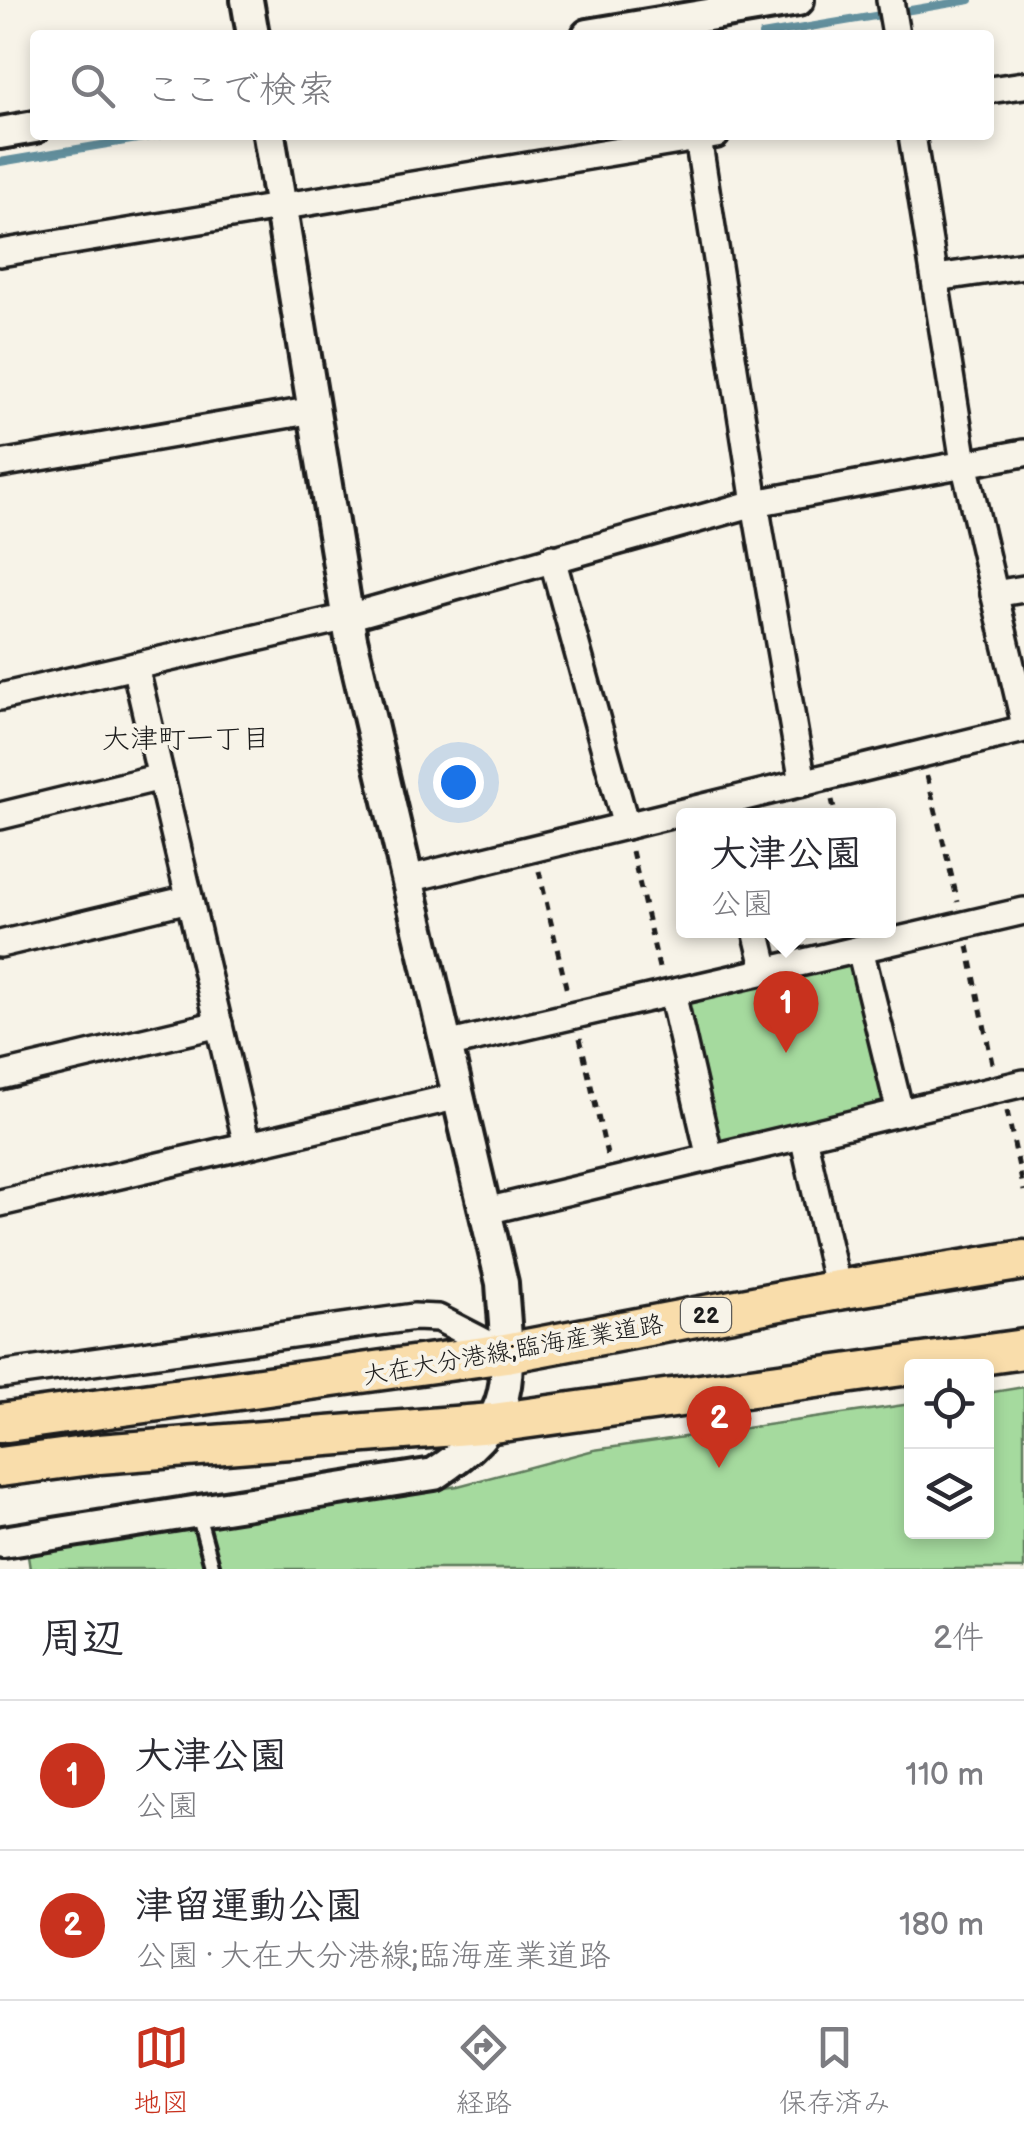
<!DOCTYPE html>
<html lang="ja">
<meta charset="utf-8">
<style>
:root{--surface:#fff;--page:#f2f2f3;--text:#2b2b33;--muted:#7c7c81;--line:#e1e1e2;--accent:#c8321e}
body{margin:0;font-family:"Balsamiq Sans","Klee One",sans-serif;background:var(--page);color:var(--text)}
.controls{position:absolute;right:30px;bottom:30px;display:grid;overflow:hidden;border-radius:10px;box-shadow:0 5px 15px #0003}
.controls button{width:90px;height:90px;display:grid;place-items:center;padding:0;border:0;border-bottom:2px solid var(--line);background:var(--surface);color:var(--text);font:50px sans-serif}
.you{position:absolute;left:458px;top:782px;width:35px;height:35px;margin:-25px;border:8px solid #fff;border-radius:50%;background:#1a73e8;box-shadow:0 0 0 15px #1a73e833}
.badge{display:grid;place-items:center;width:65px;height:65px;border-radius:50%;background:var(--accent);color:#fff;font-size:32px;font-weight:700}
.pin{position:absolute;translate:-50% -82px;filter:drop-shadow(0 2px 5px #0008)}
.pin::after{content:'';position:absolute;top:52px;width:35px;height:30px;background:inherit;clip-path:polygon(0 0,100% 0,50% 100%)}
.popup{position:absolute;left:676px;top:808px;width:220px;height:130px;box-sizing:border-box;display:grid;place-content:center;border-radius:10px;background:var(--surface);filter:drop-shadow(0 2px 8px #0005);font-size:32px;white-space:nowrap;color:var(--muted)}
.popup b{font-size:38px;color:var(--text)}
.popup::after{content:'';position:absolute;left:50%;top:100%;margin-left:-20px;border:20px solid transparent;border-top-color:var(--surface)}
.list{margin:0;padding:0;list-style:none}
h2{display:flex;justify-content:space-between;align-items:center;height:130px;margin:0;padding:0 40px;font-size:42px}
h2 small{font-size:32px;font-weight:400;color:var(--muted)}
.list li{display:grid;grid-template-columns:65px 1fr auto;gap:30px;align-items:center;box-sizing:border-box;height:150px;padding:0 40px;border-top:2px solid var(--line)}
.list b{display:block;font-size:38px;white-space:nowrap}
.list p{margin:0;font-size:32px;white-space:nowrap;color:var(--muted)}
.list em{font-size:32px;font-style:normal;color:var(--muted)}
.icon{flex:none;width:55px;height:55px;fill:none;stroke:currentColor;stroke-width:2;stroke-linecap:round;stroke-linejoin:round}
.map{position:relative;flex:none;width:1024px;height:1569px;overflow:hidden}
.search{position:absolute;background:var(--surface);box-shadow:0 5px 15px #0003;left:30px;right:30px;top:30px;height:110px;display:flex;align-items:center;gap:25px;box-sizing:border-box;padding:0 35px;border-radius:10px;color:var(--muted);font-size:38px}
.sheet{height:430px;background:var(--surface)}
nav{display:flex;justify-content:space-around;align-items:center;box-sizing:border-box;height:140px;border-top:2px solid var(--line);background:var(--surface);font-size:28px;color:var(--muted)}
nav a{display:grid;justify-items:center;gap:5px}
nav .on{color:var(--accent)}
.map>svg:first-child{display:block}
</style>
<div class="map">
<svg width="1024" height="1569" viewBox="0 0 1024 1569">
<rect width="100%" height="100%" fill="#f7f3e8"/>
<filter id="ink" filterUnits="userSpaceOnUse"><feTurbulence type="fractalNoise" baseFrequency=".01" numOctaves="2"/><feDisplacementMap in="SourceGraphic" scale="20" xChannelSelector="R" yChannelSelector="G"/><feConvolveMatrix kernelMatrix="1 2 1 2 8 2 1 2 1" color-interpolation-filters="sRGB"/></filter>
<g filter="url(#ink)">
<g fill="#a5da9e" stroke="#607b5d" stroke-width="2.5">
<path d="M 844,962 L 856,968 L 884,1099 L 879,1110 L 729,1145 L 720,1140 L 686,1007 L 693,998 Z"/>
<path d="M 1024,1387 L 1024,1569 L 30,1569 L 28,1556 L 41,1550 L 458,1486 L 594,1450 L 911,1404 L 912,1532 L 986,1532 L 987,1393 Z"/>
</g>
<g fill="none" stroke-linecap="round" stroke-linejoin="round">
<g stroke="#63909e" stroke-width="8">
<path d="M 762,35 L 970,0"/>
<path d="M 0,162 L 161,135"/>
</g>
<g stroke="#1c1c1c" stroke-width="20">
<path id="service" d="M 198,1514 L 213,1569"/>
</g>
<g stroke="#1c1c1c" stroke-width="32">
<g id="minor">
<path d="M 890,0 L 896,35"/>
<path d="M 989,90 L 1024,85"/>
<path d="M 912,135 L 964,463 L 1024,721"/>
<path d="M 698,138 L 755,503 L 803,783"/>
<path d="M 0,253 L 716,135"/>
<path d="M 936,278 L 1024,265"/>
<path d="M 0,464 L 314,410"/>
<path d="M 552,558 L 626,826"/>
<path d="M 994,594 L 1024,589"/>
<path d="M 135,666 L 247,1145"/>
<path d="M 0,697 L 348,617 L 755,503 L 1024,453"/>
<path d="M 0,816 L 161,777"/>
<path d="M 408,879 L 1024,729"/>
<path d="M 756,930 L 766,971"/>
<path d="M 0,944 L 189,899"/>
<path d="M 860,949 L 900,1112"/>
<path d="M 672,993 L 710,1158"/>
<path d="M 446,1045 L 1024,911"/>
<path d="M 0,1076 L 219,1024"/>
<path d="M 803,1136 L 838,1290"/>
<path d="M 0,1203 L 459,1096"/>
<path d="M 486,1211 L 1024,1083"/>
<path d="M 0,1375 L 414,1317 L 438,1318 L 506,1353"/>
</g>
</g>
<g stroke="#1c1c1c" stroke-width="38">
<g id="tertiary">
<path d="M 247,0 L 253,35"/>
<path d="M 588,35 L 798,0"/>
<path d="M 0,133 L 35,127"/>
<path d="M 3,1542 L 434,1474 C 523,1417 508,1378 502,1283 L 351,639 L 269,135"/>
</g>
</g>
<g stroke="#1c1c1c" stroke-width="45">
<g id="primary">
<path d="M 0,1423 L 506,1353 L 838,1290 L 1024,1260"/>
<path d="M 0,1467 L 99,1454 L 493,1423 L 1024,1349"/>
</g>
</g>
<g stroke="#1c1c1c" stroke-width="5" stroke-dasharray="8 8" stroke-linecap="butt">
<path d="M 927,776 L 958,902"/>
<path d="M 832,800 L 836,816"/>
<path d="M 632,851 L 660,972"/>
<path d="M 539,871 L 567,991"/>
<path d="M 968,946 L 993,1068"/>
<path d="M 580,1038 L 608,1159"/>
<path d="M 1007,1111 L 1024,1191"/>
</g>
<use href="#service" stroke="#f7f3e8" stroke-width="12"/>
<use href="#minor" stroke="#f7f3e8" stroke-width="25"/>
<use href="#tertiary" stroke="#f7f3e8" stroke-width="30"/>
<use href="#primary" stroke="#f9ddab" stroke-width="38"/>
</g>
</g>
<g text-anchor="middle" stroke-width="8" stroke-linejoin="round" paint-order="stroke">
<rect fill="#f7f3e8" stroke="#5e5c59" stroke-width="2.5" x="681" y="1298" width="50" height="34" rx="8"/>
<g font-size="22" font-weight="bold" fill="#1c1c1c">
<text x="706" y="1323">22</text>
</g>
<g font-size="25" fill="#1c1c1c" stroke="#f7f3e8">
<text transform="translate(513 1349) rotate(-10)" y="9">大在大分港線;臨海産業道路</text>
</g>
<g font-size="28" fill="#1c1c1c" stroke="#f7f3e8">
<text x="186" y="748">大津町一丁目</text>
</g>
</g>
</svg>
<div class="controls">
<button><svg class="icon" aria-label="locate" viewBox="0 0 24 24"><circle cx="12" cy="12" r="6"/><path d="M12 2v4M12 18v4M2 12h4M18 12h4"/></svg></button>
<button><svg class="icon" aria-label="layers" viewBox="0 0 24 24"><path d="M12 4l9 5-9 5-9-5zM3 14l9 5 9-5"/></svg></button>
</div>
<div class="you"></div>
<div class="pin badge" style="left:786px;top:1053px">1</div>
<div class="popup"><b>大津公園</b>公園</div>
<div class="pin badge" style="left:719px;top:1468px">2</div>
<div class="search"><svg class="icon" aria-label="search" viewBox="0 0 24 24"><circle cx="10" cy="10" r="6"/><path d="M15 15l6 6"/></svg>ここで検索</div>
</div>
<section class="sheet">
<h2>周辺<small>2件</small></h2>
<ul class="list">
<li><span class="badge">1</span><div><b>大津公園</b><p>公園</p></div><em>110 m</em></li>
<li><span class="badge">2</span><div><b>津留運動公園</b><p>公園 · 大在大分港線;臨海産業道路</p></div><em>180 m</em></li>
</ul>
</section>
<nav>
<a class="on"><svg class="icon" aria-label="map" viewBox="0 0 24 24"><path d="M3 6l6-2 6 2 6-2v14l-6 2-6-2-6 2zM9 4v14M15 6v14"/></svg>地図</a>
<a><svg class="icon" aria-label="directions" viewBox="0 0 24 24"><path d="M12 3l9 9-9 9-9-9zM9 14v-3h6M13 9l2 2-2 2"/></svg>経路</a>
<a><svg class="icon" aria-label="saved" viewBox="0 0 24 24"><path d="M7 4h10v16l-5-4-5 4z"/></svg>保存済み</a>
</nav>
